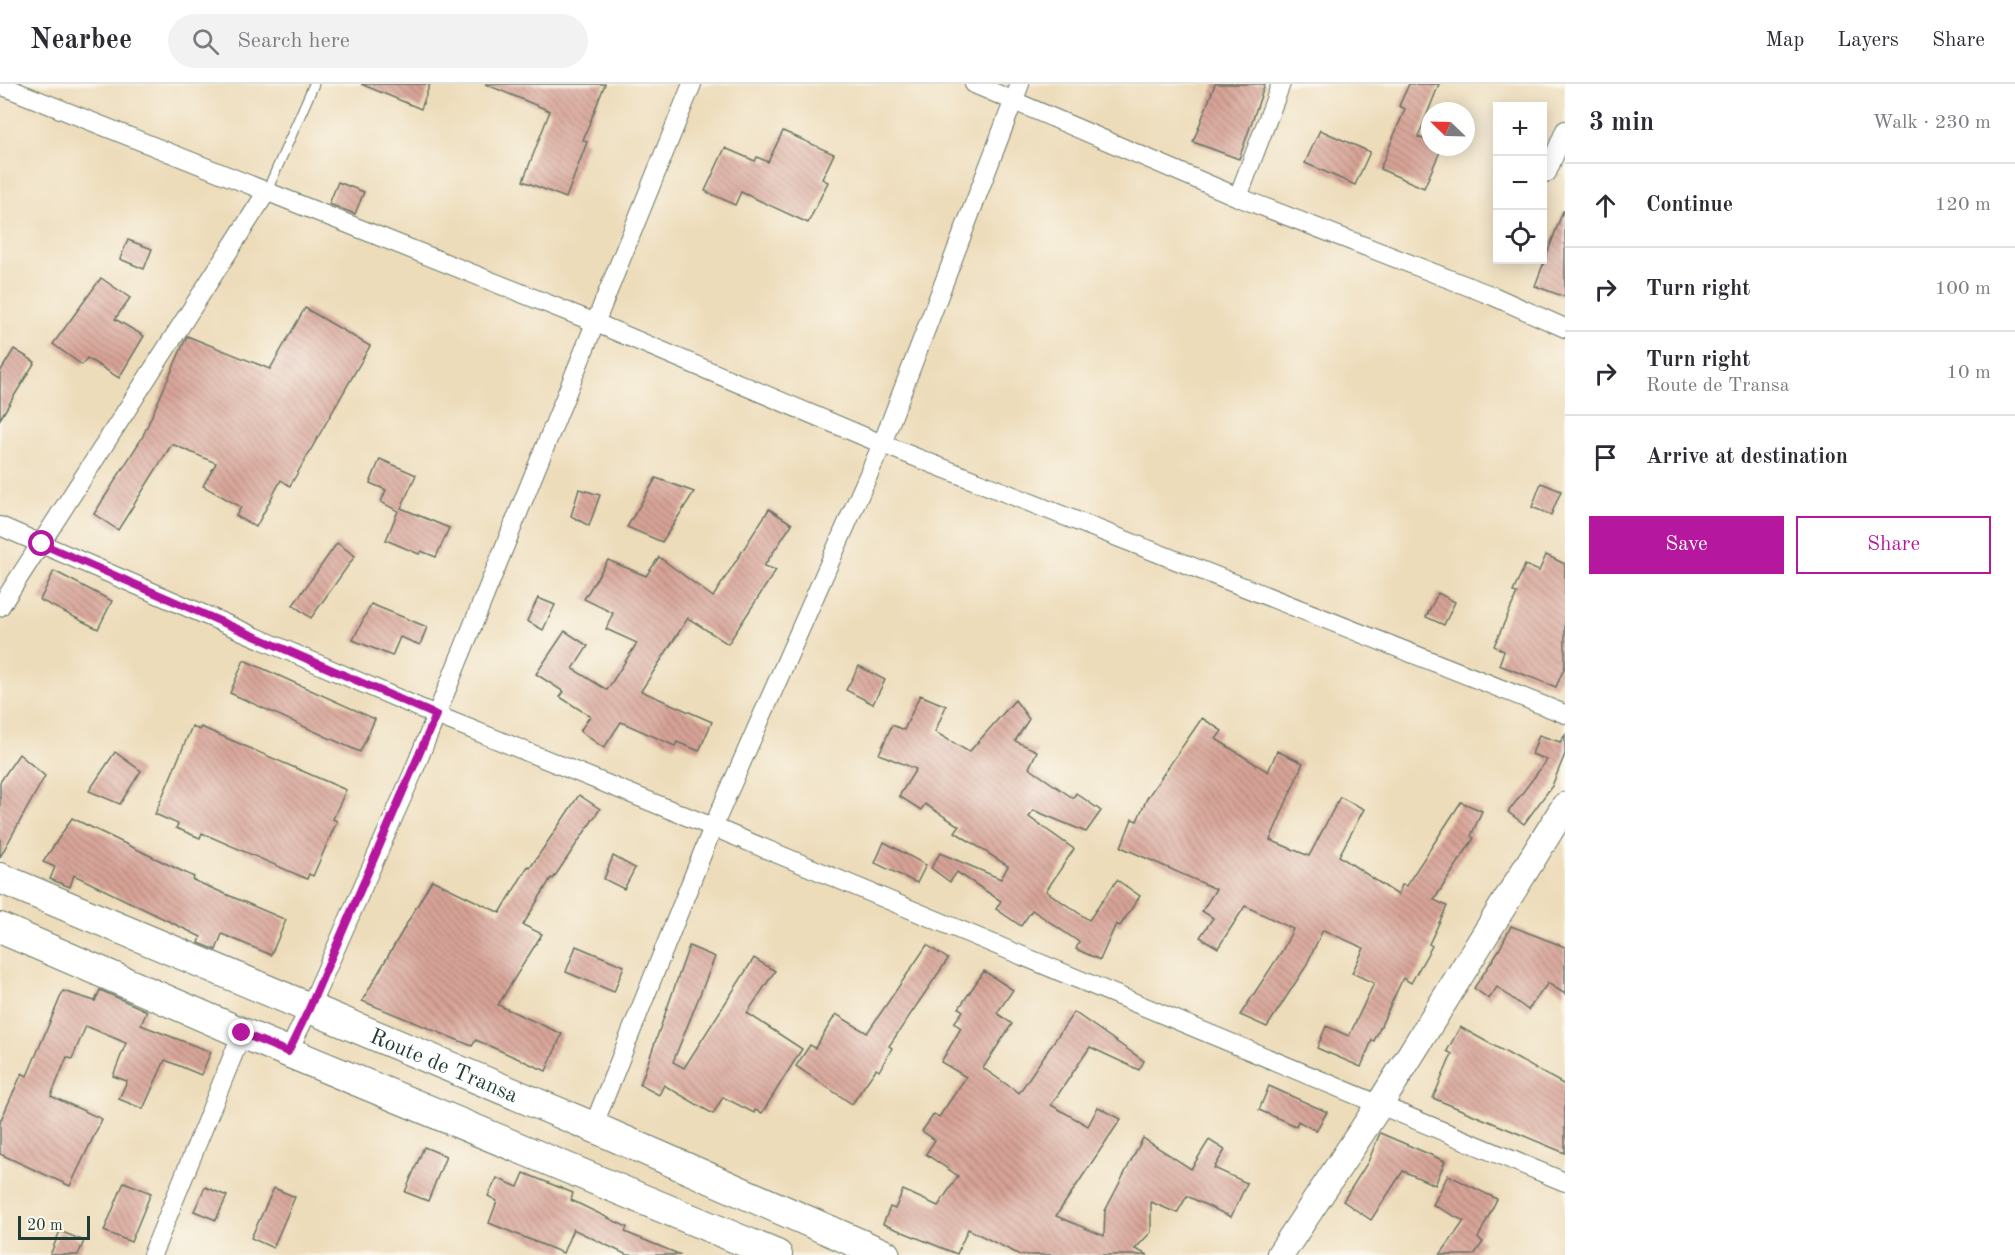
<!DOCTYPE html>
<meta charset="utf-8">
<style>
:root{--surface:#fff;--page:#f2f2f3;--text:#2b2b33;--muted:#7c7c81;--line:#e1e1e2;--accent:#b5179e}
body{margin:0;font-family:"Old Standard TT",serif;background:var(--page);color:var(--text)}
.controls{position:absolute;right:18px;top:18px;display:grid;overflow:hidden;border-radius:0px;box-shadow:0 3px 15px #0003}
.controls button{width:54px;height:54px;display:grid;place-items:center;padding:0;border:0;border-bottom:2px solid var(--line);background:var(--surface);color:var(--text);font:30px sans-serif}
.compass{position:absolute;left:1421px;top:18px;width:54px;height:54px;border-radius:50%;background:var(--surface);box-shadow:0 3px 15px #0003;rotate:293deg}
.scale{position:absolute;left:18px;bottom:15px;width:72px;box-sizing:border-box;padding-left:6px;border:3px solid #1f3d34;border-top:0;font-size:16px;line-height:21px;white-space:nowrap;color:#1f3d34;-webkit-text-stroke:4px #fbf7ec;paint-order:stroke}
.stop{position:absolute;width:18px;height:18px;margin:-14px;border:4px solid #b5179e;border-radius:50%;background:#fff}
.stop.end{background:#b5179e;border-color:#fff;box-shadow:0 2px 6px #0008}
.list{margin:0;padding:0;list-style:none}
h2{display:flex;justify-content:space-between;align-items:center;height:78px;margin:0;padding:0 24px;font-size:26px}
h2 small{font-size:20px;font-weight:400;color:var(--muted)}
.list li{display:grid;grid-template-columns:39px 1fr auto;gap:18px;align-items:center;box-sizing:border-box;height:84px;padding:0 24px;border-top:2px solid var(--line)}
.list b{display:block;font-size:22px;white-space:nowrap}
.list p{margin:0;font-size:20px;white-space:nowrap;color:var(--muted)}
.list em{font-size:20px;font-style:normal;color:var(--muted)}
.actions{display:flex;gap:12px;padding:18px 24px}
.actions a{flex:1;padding:14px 0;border:2px solid var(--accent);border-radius:0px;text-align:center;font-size:21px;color:var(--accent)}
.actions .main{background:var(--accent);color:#fff}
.icon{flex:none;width:33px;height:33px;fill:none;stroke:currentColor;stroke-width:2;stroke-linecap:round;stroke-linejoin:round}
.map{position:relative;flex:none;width:1565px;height:1171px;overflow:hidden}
header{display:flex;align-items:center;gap:36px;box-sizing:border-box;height:84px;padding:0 30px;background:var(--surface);border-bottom:2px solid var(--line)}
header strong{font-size:28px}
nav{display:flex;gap:33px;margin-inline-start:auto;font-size:21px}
.search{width:420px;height:54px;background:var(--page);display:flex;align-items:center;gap:15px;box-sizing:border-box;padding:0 21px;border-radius:33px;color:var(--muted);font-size:22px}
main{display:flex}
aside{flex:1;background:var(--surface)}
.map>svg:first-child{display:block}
</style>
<header>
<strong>Nearbee</strong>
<div class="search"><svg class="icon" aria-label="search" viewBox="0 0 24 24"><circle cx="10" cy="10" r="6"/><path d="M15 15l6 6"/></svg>Search here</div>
<nav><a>Map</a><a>Layers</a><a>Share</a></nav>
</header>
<main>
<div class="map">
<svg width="1565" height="1171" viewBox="0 0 1565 1171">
<defs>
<pattern id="building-back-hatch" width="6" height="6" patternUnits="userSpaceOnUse" patternTransform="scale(1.5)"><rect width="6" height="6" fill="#d8a397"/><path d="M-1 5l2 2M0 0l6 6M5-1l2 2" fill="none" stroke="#af867c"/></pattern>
</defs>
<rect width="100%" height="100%" fill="#fbf7ec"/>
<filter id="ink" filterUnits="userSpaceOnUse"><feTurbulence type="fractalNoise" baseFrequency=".0167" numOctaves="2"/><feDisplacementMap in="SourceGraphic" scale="12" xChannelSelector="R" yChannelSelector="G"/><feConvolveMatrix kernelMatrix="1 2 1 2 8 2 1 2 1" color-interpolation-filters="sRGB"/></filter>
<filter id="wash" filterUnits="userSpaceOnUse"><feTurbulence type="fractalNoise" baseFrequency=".008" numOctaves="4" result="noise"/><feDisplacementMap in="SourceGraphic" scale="24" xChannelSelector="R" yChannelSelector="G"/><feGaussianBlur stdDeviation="1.35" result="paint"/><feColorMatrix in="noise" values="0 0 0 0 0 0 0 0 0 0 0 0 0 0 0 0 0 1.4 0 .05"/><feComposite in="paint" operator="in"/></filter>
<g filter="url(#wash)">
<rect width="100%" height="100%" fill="#eddcba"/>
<g id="blocks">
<g fill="url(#building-back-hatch)">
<path d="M 361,0 L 430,0 L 421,25 Z"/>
<path d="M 485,0 L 605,0 L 583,56 L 587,58 L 566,114 L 523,97 L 550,27 Z"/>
<path d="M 1215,0 L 1265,0 L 1239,75 L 1193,58 Z"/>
<path d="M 1409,0 L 1439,0 L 1418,53 L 1430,58 L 1430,63 L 1442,63 L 1424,104 L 1380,85 L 1405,25 L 1399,22 Z"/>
<path d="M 1320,46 L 1370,68 L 1355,101 L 1305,79 Z"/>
<path d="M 783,47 L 834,70 L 822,95 L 828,98 L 808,139 L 741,108 L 735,121 L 705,107 L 725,64 L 755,77 L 757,73 L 768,78 Z"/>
<path d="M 338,98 L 364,108 L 355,130 L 329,120 Z"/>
<path d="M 1563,127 L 1565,128 L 1565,213 L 1535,202 Z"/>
<path d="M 128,156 L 152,165 L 144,185 L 120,175 Z"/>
<path d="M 101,194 L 130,214 L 115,235 L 144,252 L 119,294 L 87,274 L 82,281 L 53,260 Z"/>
<path d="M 305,224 L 370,262 L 290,402 L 281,396 L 256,443 L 236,432 L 241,423 L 203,402 L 216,379 L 172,360 L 118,446 L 94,430 L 142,354 L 187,252 L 270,285 Z"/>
<path d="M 14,265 L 35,278 L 0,335 L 0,288 Z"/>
<path d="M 380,375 L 416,391 L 401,424 L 449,444 L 436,473 L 421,467 L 419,470 L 386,456 L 398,427 L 381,418 L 386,406 L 370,399 Z"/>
<path d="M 656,394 L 694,408 L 662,458 L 627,443 Z"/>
<path d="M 1541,399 L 1561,407 L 1551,431 L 1532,423 Z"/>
<path d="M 579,405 L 600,411 L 589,442 L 571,432 Z"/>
<path d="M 769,425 L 792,440 L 764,482 L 776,486 L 728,560 L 688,534 L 641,607 L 712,638 L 699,667 L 677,658 L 675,662 L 621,638 L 604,664 L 580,647 L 590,632 L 560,613 L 564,608 L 536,590 L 565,547 L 588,562 L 573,585 L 607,606 L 637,559 L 606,545 L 613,529 L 584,515 L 608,476 L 646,492 L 659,473 L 713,513 Z"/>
<path d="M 337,459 L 355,472 L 311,534 L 293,521 Z"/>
<path d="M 1546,471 L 1565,480 L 1565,582 L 1556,603 L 1499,581 L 1504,567 L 1494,562 L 1513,519 L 1517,509 L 1513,508 L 1525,481 L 1539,487 Z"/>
<path d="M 54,487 L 112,517 L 98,545 L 40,516 Z"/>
<path d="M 1438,509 L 1455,518 L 1444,541 L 1426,533 Z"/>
<path d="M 538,514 L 555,521 L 543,546 L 527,537 Z"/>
<path d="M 371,520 L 427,543 L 420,561 L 400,553 L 392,572 L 353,556 Z"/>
<path d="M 244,576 L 375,635 L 360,668 L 230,609 Z"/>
<path d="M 859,582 L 885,596 L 873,620 L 846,606 Z"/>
<path d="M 920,611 L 946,622 L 935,648 L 969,668 L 1015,616 L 1029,635 L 1015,657 L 1037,667 L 1029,684 L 1073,714 L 1076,709 L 1101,727 L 1086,748 L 1033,726 L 1029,733 L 1074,765 L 1046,807 L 1089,836 L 1117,796 L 1140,812 L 1120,842 L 1116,840 L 1100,876 L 1076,865 L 1079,858 L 1032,826 L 1021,842 L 996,825 L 1001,817 L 957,788 L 950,798 L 931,784 L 940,769 L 1001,795 L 1008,782 L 955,748 L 959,742 L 925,720 L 921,726 L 899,712 L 916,685 L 879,670 L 892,641 L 904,646 Z"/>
<path d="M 1202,634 L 1222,647 L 1216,655 L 1268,688 L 1277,667 L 1303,679 L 1270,756 L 1309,772 L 1340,713 L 1364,725 L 1339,772 L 1398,811 L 1402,801 L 1406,802 L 1461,718 L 1482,727 L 1471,752 L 1474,754 L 1434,816 L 1447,822 L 1429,860 L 1432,862 L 1411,899 L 1403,894 L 1374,957 L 1372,956 L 1361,983 L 1317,964 L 1326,942 L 1349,952 L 1374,899 L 1352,889 L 1364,864 L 1323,846 L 1305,884 L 1267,943 L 1240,931 L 1282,867 L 1293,845 L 1245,822 L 1218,864 L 1200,853 L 1213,834 L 1202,827 L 1216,805 L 1121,763 L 1132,735 L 1137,737 L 1147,714 Z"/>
<path d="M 192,642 L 199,646 L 201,643 L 346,706 L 333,735 L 337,737 L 313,792 L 309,790 L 307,795 L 202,749 L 200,754 L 176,744 L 178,740 L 155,730 Z"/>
<path d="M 1539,651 L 1560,658 L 1565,651 L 1565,670 L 1552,702 L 1524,740 L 1508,728 L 1547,676 L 1532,670 Z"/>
<path d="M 115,668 L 141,687 L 120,720 L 89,707 Z"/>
<path d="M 19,670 L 45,692 L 0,773 L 0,698 Z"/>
<path d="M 579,711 L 600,725 L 553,795 L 551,794 L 523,841 L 542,850 L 498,921 L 562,950 L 546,987 L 476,956 L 472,962 L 362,917 L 432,796 L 500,829 L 528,782 L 530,784 Z"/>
<path d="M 72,734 L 194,793 L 193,796 L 286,836 L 271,871 L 222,850 L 216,866 L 199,859 L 201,853 L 74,791 L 70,803 L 50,795 L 55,783 L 43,778 Z"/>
<path d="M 884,758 L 926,781 L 917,799 L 875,779 Z"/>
<path d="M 613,772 L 635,784 L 624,805 L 604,795 Z"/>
<path d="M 1511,842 L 1565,863 L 1565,910 L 1548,899 L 1528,926 L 1497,903 L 1489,915 L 1474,904 L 1499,866 Z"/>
<path d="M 927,861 L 948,875 L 889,962 L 892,964 L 879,987 L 876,985 L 852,1020 L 796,982 L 810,961 L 815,964 L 836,930 L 867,949 Z"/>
<path d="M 576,862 L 624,882 L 614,908 L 566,888 Z"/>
<path d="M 689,862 L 715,873 L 673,978 L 684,984 L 754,874 L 775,887 L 747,929 L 802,965 L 762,1029 L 755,1026 L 754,1029 L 723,1013 L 713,1030 L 664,1001 L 659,1011 L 640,1001 Z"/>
<path d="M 984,887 L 1013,906 L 997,929 L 1012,940 L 983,984 L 1019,1009 L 1074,928 L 1144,977 L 1139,986 L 1090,963 L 1051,1021 L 1088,1042 L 1098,1023 L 1121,1035 L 1056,1132 L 1104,1152 L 1105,1127 L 1143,1054 L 1191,1085 L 1209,1056 L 1225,1066 L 1214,1084 L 1247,1099 L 1231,1133 L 1187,1112 L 1177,1129 L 1151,1118 L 1151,1148 L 1135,1165 L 1148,1171 L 1020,1171 L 968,1145 L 957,1170 L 883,1140 L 890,1123 L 895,1125 L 903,1106 L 938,1122 L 958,1092 L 926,1070 L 935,1056 L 922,1047 L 934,1030 L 939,1033 L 966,993 L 941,978 L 961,944 L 954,939 L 963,927 L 959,924 Z"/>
<path d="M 100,906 L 147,927 L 141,941 L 211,968 L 201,991 L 165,976 L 143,1025 L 119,1015 L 127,997 L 113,992 L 126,959 L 86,942 L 72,975 L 67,973 L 51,1012 L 102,1035 L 70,1102 L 0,1070 L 0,1038 L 22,989 L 27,992 L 63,907 L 95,917 Z"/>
<path d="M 1460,943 L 1565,1001 L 1565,1069 L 1433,1014 L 1452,970 L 1447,967 Z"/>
<path d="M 1269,1002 L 1327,1028 L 1316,1047 L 1298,1037 L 1296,1042 L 1259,1026 Z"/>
<path d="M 1380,1049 L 1445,1077 L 1435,1101 L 1403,1087 L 1371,1136 L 1343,1117 L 1368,1078 Z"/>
<path d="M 424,1063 L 446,1072 L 428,1117 L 405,1108 Z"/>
<path d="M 524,1089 L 573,1109 L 571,1116 L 627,1143 L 625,1148 L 681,1171 L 627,1171 L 573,1145 L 563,1169 L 489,1139 L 497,1117 L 488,1112 L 497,1094 L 518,1103 Z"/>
<path d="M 1448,1091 L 1497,1115 L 1478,1154 L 1483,1158 L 1474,1171 L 1440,1171 L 1464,1137 L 1433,1121 Z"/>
<path d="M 124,1098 L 151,1109 L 131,1158 L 104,1147 Z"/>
<path d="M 205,1103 L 227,1112 L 216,1136 L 194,1127 Z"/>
<path d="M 274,1104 L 295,1113 L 273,1164 L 251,1154 Z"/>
<path d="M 60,1147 L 84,1157 L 78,1171 L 50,1171 Z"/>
</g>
</g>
</g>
<g filter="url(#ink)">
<use href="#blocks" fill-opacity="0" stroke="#677563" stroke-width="1.5"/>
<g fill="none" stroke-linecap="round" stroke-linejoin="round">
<g stroke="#677563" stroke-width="11">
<path id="lane" d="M 266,109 L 314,0"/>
</g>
<g stroke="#677563" stroke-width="20">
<g id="street">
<path d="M 974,0 L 1238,113 L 1493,212 L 1565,244"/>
<path d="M 0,1 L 596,239 L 882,360 L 1565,630"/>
<path d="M 1547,89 L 1565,46"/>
<path d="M 1238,113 L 1281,0"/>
<path d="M 0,442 L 436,631 L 713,743 L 1565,1098"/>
<path d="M 0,523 L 266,109"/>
<path d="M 288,968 L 309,925 L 412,691 L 692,0"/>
<path d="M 593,1043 L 713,743 L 882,360 L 1020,0"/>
<path d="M 152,1171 L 242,949"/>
</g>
</g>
<g stroke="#677563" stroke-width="29">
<path id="secondary" d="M 1280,1171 L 1380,1020 L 1565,722"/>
</g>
<g stroke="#677563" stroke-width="32">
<g id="primary">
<path id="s1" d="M 0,794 L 593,1043 L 885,1171"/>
<path d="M 0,844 L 242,949 L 777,1171"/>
</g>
</g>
<use href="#lane" stroke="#fff" stroke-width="9"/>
<use href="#street" stroke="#fff" stroke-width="18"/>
<use href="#secondary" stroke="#fff" stroke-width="27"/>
<use href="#primary" stroke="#fff" stroke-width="30"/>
</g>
</g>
<g fill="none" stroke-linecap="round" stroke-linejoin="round" filter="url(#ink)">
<path stroke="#b5179e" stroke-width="8" d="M 42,460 L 436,631 L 309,925 L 288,968 L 242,949"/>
</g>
<g text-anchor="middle" stroke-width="5" stroke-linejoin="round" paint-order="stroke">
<g font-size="22" fill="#1f3d34" stroke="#fbf7ec">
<text dy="8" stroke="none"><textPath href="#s1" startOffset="482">Route de Transa</textPath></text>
</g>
</g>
</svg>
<div class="controls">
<button>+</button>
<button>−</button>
<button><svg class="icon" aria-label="locate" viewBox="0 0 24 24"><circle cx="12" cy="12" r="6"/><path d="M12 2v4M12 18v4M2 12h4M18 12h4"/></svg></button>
</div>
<svg class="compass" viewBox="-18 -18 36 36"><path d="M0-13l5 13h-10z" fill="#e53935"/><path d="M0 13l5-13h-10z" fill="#7c7c81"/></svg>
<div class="scale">20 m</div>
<div class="stop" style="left:42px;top:460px"></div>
<div class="stop end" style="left:242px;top:949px"></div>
</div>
<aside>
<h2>3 min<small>Walk · 230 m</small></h2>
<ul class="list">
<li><svg class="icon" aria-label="ahead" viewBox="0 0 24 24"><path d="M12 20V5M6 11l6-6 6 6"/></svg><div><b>Continue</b></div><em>120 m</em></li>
<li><svg class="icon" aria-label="right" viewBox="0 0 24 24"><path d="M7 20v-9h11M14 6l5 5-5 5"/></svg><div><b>Turn right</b></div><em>100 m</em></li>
<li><svg class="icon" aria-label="right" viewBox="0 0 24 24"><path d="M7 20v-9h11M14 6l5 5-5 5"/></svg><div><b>Turn right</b><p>Route de Transa</p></div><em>10 m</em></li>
<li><svg class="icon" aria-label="arrive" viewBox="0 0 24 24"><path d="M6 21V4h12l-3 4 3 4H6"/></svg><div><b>Arrive at destination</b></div></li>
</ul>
<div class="actions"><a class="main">Save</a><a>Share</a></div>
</aside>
</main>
